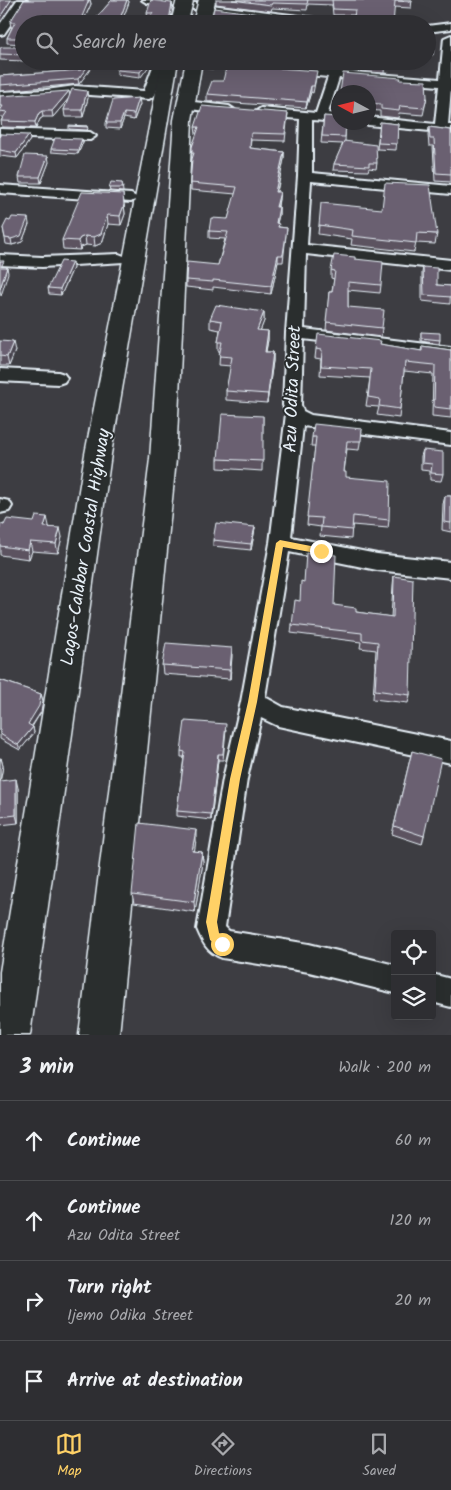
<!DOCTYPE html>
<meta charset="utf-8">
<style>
:root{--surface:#2e2e32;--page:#3a3a3e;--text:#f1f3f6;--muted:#a7a8ac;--line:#494a4d;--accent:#ffd166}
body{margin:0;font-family:Kalam,sans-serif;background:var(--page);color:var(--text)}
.controls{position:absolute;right:15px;bottom:15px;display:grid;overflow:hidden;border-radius:5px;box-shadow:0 5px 20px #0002}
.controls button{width:45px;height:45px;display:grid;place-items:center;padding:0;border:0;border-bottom:1px solid var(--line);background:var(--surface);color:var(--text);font:25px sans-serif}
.compass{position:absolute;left:331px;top:85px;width:45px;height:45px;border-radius:50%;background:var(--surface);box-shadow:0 5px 20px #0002;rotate:277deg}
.stop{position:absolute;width:15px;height:15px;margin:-11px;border:4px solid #ffd166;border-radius:50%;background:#fff}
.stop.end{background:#ffd166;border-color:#fff;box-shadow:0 1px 5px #0008}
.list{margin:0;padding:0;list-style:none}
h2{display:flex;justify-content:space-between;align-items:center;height:65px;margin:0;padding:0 20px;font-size:21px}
h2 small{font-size:16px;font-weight:400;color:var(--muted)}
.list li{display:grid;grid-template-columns:32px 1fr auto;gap:15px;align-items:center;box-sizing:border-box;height:80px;padding:0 20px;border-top:1px solid var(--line)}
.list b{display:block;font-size:19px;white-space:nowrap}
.list p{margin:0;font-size:16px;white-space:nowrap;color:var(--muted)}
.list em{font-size:16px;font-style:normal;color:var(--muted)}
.icon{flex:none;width:28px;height:28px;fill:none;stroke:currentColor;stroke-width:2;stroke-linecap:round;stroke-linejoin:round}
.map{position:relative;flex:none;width:451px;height:1035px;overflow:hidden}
.search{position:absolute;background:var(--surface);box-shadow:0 5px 20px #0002;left:15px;right:15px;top:15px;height:55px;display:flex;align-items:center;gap:12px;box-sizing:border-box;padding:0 18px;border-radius:28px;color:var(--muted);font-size:19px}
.sheet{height:385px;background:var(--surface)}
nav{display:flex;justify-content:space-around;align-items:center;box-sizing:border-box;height:70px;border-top:1px solid var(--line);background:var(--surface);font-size:14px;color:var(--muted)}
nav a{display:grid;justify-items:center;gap:2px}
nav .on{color:var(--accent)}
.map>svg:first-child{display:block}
</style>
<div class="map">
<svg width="451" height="1035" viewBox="0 0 451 1035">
<rect width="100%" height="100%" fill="#3d3d42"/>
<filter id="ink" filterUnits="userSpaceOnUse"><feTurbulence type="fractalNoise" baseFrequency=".02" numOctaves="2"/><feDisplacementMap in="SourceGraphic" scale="10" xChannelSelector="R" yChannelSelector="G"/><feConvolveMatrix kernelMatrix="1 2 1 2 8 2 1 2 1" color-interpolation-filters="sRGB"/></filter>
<g filter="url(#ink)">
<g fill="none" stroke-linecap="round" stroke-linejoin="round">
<g stroke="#e8f1f8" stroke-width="4">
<g id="minor">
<path d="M 17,0 L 27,0 L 4,34 L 0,35 L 0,24 Z"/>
<path d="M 142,0 L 172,0 L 338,21 L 343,24 L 310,24 L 147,3 Z"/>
<path d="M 451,23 L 451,29 L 427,32 L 427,26 Z"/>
<path d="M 451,35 L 451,88 L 448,125 L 451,125 L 451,133 L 368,125 L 363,122 L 368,122 L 368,117 L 435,124 L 439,86 L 339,78 L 328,113 L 338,114 L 338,122 L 312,120 L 312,173 L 451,186 L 451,194 L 311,181 L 307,245 L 451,260 L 451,270 L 306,254 L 304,329 L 451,347 L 451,357 L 303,339 L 301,405 L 303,411 L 311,415 L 451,433 L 451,445 L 303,426 L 291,537 L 377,554 L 451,562 L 451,578 L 377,570 L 289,552 L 265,697 L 283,707 L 451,741 L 451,763 L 278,726 L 261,718 L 247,779 L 225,927 L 229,931 L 309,944 L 395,965 L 395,993 L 309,972 L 222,958 C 207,952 203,943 197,929 L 223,779 L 241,702 L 270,543 L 286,414 L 283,405 L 286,333 L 298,176 L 300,119 L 261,116 L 255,112 L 261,108 L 316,113 L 328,77 L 287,73 L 285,71 L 287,69 L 291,67 L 440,79 L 444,38 Z"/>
<path d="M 155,61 L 167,61 L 155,95 L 149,99 L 75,94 L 46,98 L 0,100 L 0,92 L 46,90 L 75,86 L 144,91 Z"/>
<path d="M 203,61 L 252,64 L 258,67 L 252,70 L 206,67 L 200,64 Z"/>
<path d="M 194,102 L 229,106 L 235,110 L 229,114 L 190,109 L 188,106 L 190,103 Z"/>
<path d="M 0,129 L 90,132 L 96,136 L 90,140 L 0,137 Z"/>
<path d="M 0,185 L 131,194 L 138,198 L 131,202 L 0,193 Z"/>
<path d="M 119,254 L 124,256 L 127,259 L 124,262 L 42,267 L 0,265 L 0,255 L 42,257 Z"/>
<path d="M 0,369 L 58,372 L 64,374 L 67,378 L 64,382 L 58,384 L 0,381 Z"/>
<path d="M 0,499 L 9,501 L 12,506 L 9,511 L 0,513 Z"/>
<path d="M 432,974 L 451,979 L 451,1007 L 432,1002 Z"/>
</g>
</g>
<g stroke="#e8f1f8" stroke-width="3">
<g id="highway">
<path d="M 162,61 L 178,61 L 111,454 L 30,1035 L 0,1035 L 0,972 L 85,454 Z"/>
<path d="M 186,61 L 202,61 L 192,120 L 176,459 L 119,1035 L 79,1035 L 150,459 L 174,120 Z"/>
</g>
</g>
<use href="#minor" fill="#2a2d2e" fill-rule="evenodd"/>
<use href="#highway" fill="#2a2d2e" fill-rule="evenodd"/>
<g stroke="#e8f1f8" stroke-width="19" stroke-linecap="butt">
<g id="highway-bridge">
<path d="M 179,24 L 185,0"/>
<path d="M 201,24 L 207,0"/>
</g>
</g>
<use href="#highway-bridge" stroke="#2a2d2e" stroke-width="16"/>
</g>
<g fill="#5b5361" stroke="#e8f1f8">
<path d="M 24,0 L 90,0 L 91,4 L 82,24 L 24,24 L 24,44 L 7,43 L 7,38 L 12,27 L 11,27 L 10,22 Z"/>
<path d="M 112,0 L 128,0 L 129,2 L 121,24 L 96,24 L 96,18 Z"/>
<path d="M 216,0 L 412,0 L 411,8 L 394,7 L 354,15 L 333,15 L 332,5 L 308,4 L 307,10 L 272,8 L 271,11 L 216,4 Z"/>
<path d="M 172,3 L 173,8 L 170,22 L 148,19 L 147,13 Z"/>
<path d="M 211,20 L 267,20 L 265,24 L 211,24 Z"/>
<path d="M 427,34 L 434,49 L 433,55 L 427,55 Z"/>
<path d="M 23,47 L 24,47 L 24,61 L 0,60 L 0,50 Z"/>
<path d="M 33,61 L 54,61 L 53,62 Z"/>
<path d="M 81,61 L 153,61 L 140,78 L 117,75 L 117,70 L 120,65 L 95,63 L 79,84 L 0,91 L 0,76 L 81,70 Z"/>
<path d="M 231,61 L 385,61 L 384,73 L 344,70 L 344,65 L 319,63 L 318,68 Z"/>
<path d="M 316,78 L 313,93 L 311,92 L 306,108 L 207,101 L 207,94 L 223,81 Z"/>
<path d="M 400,80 L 427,97 L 423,115 L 399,113 L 398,118 L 380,116 L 380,111 L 368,110 L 368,92 Z"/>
<path d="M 0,96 L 70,96 L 88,98 L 83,117 L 65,117 L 64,110 L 69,98 L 53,117 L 43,117 L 40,119 L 36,128 L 2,127 L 1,121 L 3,117 L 1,117 L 0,113 Z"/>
<path d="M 140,104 L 134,120 L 124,118 L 120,129 L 106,128 L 106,123 Z"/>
<path d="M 288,113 L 285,141 L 251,140 L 250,148 L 284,152 L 284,159 L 277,192 L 279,199 L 278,207 L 279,207 L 279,215 L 277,223 L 279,227 L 287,228 L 286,235 L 283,262 L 278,262 L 271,294 L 213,287 L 213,290 L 186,287 L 186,280 L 218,265 L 225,239 L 209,238 L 209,231 L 228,219 L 236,194 L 191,190 L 192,147 L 197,134 L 196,134 L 195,127 Z"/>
<path d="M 324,116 L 346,122 L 345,141 L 377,163 L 376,169 L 369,168 L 368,171 L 333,170 L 334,164 L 343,144 L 321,143 Z"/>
<path d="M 380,122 L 398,124 L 396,150 L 377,149 Z"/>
<path d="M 69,126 L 87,126 L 88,129 L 87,130 L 69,129 Z"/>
<path d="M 429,127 L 451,130 L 451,182 L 435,181 L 433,146 L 429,146 L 428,135 Z"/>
<path d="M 0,134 L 30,140 L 17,158 L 0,156 Z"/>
<path d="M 83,142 L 78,154 L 51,152 L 51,149 Z"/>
<path d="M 49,162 L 41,183 L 20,183 L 19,177 Z"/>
<path d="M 122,183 L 123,192 L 110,191 L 109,188 Z"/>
<path d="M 123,194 L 125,214 L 121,225 L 108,224 L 102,243 L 95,246 L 86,245 L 81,247 L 80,250 L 63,249 L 62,240 Z"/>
<path d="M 29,224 L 22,242 L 12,245 L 6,244 L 3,228 Z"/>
<path d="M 319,225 L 437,234 L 435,244 L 416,243 L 414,252 L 351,245 L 352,239 L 318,234 Z"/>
<path d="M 355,259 L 381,285 L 380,293 L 348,290 L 348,307 L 382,328 L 381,337 L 326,330 L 329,292 L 332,292 L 334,279 L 331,278 L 331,270 Z"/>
<path d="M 423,267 L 437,285 L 451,286 L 450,304 L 422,301 L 422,273 Z"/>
<path d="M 73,268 L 61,295 L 49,294 L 48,288 Z"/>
<path d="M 264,312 L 264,321 L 260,331 L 268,331 L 268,340 L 266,352 L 273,352 L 273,361 L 267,403 L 226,400 L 226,391 L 231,366 L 219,365 L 220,351 L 218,351 L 218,342 L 220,330 L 210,328 L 210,319 Z"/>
<path d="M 421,332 L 440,340 L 439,344 L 421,341 Z"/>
<path d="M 0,341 L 15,351 L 9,366 L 0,366 Z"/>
<path d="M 380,344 L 421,351 L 422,346 L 451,350 L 451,418 L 432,416 L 433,374 L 404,371 L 399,418 L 377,415 L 379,407 L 366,406 L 370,378 L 320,375 L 321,359 L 315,358 L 316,349 Z"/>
<path d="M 263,416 L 262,471 L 218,468 L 218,459 Z"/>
<path d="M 362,429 L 359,450 L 347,449 L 344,472 L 346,477 L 389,520 L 388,528 L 352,525 L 351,539 L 320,536 L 321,527 L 307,525 L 315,446 L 311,446 L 312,437 Z"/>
<path d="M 423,450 L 443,474 L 441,481 L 430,480 L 430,471 L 421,470 L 421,456 Z"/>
<path d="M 445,496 L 451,496 L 451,532 L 442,530 L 443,504 Z"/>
<path d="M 0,524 L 49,526 L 49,527 L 62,537 L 58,553 L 32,551 L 29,559 L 0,555 Z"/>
<path d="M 255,527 L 254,534 L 251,550 L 213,546 L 213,540 Z"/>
<path d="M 394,576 L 410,695 L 408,703 L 373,699 L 376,650 L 360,648 L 361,642 L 291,633 L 292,625 L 300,601 L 334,605 L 356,612 L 391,617 L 393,585 Z"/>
<path d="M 232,648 L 230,679 L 163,674 L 162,665 Z"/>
<path d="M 0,680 L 41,694 L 43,701 L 41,712 L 32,727 L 33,727 L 34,733 L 20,750 L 0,739 Z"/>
<path d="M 226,730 L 223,760 L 218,760 L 211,820 L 177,816 L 177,811 L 184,757 L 181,757 L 181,751 Z"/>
<path d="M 412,751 L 424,836 L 422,844 L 392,834 Z"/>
<path d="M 0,758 L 1,758 L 3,766 L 0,781 L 18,788 L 18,823 L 0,825 Z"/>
<path d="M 196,840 L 194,851 L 202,852 L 203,862 L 195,912 L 134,903 L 132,894 Z"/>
</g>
<g fill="#4a444f" stroke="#e8f1f8">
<path d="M 11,0 L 15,0 L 0,23 L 0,17 Z"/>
<path d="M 89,0 L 90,0 L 91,4 L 82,24 L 77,24 Z"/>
<path d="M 127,0 L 128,0 L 129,2 L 121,24 L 118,24 Z"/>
<path d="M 172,3 L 173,8 L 170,24 L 169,21 Z"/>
<path d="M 267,15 L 267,20 L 265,24 L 263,24 Z"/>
<path d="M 92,61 L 95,61 L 95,63 L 79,84 L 78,79 Z"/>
<path d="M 148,61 L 153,61 L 140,78 L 140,72 Z"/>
<path d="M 311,86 L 311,92 L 306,108 L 307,102 Z"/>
<path d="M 69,91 L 70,97 L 53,117 L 52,111 Z"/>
<path d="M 87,91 L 88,98 L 83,117 L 82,110 Z"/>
<path d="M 139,98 L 140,104 L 134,120 L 134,114 Z"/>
<path d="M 42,111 L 43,117 L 40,119 L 36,128 L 35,122 L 39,113 Z"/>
<path d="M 124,113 L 124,118 L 120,129 L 120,123 Z"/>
<path d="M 29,135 L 30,140 L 17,158 L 16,153 Z"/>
<path d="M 82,139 L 83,142 L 78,154 L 78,150 Z"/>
<path d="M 284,152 L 284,159 L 275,199 L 275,192 Z"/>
<path d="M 48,156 L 49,162 L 41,183 L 40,177 Z"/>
<path d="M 280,192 L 279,199 L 276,214 L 276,207 Z"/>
<path d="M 124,205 L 125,214 L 121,225 L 120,216 Z"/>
<path d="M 279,207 L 279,215 L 275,231 L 276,223 Z"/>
<path d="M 107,215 L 108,224 L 102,243 L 95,246 L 94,237 Z"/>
<path d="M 28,218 L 29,224 L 22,242 L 12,245 L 11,239 Z"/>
<path d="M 85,236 L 86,245 L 81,247 L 80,250 L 78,241 L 80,238 Z"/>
<path d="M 278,255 L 278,262 L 271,294 L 271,286 Z"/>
<path d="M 72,262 L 73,268 L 61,295 L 60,289 Z"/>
<path d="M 7,267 L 8,273 L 1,296 L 0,289 Z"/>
<path d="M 264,312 L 264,321 L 257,339 L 257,330 Z"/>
<path d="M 268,331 L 268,340 L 264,360 L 265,352 Z"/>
<path d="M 13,342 L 15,351 L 9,366 L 7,357 Z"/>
<path d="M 273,352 L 273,361 L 267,403 L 268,394 Z"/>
<path d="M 47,517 L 49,526 L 46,536 L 44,527 Z"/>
<path d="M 255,527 L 254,534 L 251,550 L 251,544 Z"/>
<path d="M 60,528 L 62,537 L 58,553 L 56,544 Z"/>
<path d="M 30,542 L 32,551 L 29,559 L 28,550 Z"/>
<path d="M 232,648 L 232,657 L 230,679 L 230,670 Z"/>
<path d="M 41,694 L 43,701 L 41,712 L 29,730 L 28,724 Z"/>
<path d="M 33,727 L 34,733 L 20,750 L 18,745 Z"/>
<path d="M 218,754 L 218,760 L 211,820 L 211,814 Z"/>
<path d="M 1,758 L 3,766 L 0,783 L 0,761 Z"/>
<path d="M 16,779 L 18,788 L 18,823 L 16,815 Z"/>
<path d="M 196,830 L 196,840 L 193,861 L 192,851 Z"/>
<path d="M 202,852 L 203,862 L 195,912 L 194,902 Z"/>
</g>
<g fill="#6a6171" stroke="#e8f1f8">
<path d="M 0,0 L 11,0 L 0,17 Z"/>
<path d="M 24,0 L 89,0 L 81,19 L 77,24 L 24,24 L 24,38 L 7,38 L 15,22 L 10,22 Z"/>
<path d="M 112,0 L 127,0 L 118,24 L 110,24 L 113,20 L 96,18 Z"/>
<path d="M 151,0 L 172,3 L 169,21 L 172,24 L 146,24 L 153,13 L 147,13 Z"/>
<path d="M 232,0 L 308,0 L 307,4 L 272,3 L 271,5 Z"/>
<path d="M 332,0 L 412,0 L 412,2 L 395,1 L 393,24 L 353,24 L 355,10 L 333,9 Z"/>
<path d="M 214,8 L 267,15 L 263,24 L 216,24 L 217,21 L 211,20 Z"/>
<path d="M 427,34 L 433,35 L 434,49 L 427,49 Z"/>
<path d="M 1,47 L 24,47 L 24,55 L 0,54 L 0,50 Z"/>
<path d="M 81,61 L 92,61 L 78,79 L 0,85 L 0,76 L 81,70 Z"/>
<path d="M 124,61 L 148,61 L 140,72 L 117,70 Z"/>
<path d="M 345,61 L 385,61 L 384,67 L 345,64 Z"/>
<path d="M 227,64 L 317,71 L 314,86 L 311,86 L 307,102 L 207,94 L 212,81 L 223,81 Z"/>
<path d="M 343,73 L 401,78 L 400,80 L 426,81 L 427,97 L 424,108 L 400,106 L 399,111 L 381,109 L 381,104 L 368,103 L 368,92 L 340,92 Z"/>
<path d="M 72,89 L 87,91 L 82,110 L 64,110 Z"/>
<path d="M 69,91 L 52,111 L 42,111 L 39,113 L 35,122 L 1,121 L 7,112 L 0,111 L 3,106 L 0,106 L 0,96 Z"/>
<path d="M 139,98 L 134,114 L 124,113 L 120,123 L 106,123 L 113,100 Z"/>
<path d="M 202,106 L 288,113 L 285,134 L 251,133 L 250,148 L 284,152 L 275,192 L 280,192 L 276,207 L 279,207 L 276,223 L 279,224 L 278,227 L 287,228 L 283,255 L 278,255 L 271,286 L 213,280 L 213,282 L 186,280 L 187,262 L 218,265 L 228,232 L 209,231 L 211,218 L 228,219 L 237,187 L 190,183 L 192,159 L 194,153 L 192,153 L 192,147 L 199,127 L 195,127 Z"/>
<path d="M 324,116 L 338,117 L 338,122 L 346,122 L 345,137 L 322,136 Z"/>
<path d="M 380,122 L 398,124 L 397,144 L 378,143 Z"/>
<path d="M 69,125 L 87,126 L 87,127 L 69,126 Z"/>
<path d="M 429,127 L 451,130 L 451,174 L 436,173 L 434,139 L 430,139 Z"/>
<path d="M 0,134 L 29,135 L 16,153 L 0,150 Z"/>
<path d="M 55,138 L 82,139 L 78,150 L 51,149 Z"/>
<path d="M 344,141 L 376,145 L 377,163 L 369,163 L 369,166 L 334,164 Z"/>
<path d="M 25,155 L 48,156 L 40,177 L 19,177 Z"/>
<path d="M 111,182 L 122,183 L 123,188 L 109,188 Z"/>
<path d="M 385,183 L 430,185 L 437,234 L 417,233 L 416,243 L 352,236 L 353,230 L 319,225 L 321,203 L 382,209 Z"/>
<path d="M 82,192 L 123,194 L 124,205 L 120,216 L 107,215 L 101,234 L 94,237 L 85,236 L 80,238 L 78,241 L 62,240 Z"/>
<path d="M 12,217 L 28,218 L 21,236 L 11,239 L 5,238 L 3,228 L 7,220 L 10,221 Z"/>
<path d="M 334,255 L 355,257 L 355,259 L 383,262 L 381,285 L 348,282 L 348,307 L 384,310 L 382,328 L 326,322 L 329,292 L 332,292 L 335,271 L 331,270 Z"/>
<path d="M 0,261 L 4,261 L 1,267 L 7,267 L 0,289 Z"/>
<path d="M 61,261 L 72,262 L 60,289 L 48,288 Z"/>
<path d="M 423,267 L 437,268 L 437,285 L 451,286 L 451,297 L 424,295 Z"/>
<path d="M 216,305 L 264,312 L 257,330 L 268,331 L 265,352 L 273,352 L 268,394 L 226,391 L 232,357 L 219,356 L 222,342 L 218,342 L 222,321 L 210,319 Z"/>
<path d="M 421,332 L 440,333 L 440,340 L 421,338 Z"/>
<path d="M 318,334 L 381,341 L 380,344 L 422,351 L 422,346 L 451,350 L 451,409 L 434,407 L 435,365 L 405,362 L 400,409 L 379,406 L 380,399 L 368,397 L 371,369 L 321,366 L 322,350 L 316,349 Z"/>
<path d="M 0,341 L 13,342 L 7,357 L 0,356 Z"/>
<path d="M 222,414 L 263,416 L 263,461 L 218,459 Z"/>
<path d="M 314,424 L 362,429 L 361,441 L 347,441 L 344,472 L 346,472 L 346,477 L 390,481 L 389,520 L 353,516 L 352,530 L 321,527 L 322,518 L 307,517 L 316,437 L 312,437 Z"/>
<path d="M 423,450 L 443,452 L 443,474 L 431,473 L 432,464 L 422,463 Z"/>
<path d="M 445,496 L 451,496 L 451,523 L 444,522 Z"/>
<path d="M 36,516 L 47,517 L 44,527 L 60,528 L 56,544 L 30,542 L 28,550 L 0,546 L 0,524 L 4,525 L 7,519 L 34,522 Z"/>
<path d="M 216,523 L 255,527 L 251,544 L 213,540 Z"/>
<path d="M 306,553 L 336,555 L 334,605 L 356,608 L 356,612 L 393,617 L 394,576 L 413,579 L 410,695 L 375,690 L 378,642 L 362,640 L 362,633 L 292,625 L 295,600 L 300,601 L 301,581 L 304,582 Z"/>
<path d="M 166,643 L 232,648 L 230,670 L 162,665 Z"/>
<path d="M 0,680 L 41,694 L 39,706 L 28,724 L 33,727 L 18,745 L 0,734 Z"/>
<path d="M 185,721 L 226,724 L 223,754 L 218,754 L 211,814 L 177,811 L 185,752 L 181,751 Z"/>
<path d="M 412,751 L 441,759 L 424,836 L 394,826 Z"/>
<path d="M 16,779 L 16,815 L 0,817 L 0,781 Z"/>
<path d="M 139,823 L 196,830 L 192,851 L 202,852 L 194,902 L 132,894 Z"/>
</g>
</g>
<path fill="#ffd166" d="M 280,540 L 321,548 L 325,551 L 321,554 L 283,547 L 257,702 L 240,779 L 217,922 L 219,933 L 228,944 L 226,948 L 222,949 L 210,940 L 206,922 L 230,779 L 248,702 L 276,543 Z"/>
<g text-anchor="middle" stroke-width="4" stroke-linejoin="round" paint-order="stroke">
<g font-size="18" fill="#e8f1f8" stroke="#2a2d2e">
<text transform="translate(292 389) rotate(-88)" y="6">Azu Odita Street</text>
<text transform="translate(85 547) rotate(-81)" y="6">Lagos-Calabar Coastal Highway</text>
</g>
</g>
</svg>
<div class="controls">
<button><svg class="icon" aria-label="locate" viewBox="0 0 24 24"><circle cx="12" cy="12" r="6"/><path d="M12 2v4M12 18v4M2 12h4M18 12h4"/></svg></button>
<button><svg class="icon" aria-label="layers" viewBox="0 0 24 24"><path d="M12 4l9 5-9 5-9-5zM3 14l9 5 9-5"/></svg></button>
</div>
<svg class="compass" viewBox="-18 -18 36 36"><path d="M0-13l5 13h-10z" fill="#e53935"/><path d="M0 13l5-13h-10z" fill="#a7a8ac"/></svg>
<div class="stop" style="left:222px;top:944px"></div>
<div class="stop end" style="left:321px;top:551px"></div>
<div class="search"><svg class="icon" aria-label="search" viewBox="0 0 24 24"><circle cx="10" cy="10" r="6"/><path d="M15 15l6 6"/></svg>Search here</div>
</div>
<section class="sheet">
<h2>3 min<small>Walk · 200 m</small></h2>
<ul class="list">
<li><svg class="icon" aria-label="ahead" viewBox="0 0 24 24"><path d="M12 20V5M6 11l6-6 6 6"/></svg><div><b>Continue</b></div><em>60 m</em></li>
<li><svg class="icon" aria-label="ahead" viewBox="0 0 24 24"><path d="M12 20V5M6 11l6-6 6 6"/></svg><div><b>Continue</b><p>Azu Odita Street</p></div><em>120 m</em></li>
<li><svg class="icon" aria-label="right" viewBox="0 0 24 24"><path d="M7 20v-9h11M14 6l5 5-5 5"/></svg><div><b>Turn right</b><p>Ijemo Odika Street</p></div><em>20 m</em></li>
<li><svg class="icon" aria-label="arrive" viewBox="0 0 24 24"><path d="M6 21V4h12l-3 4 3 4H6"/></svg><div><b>Arrive at destination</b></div></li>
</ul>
</section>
<nav>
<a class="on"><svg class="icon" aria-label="map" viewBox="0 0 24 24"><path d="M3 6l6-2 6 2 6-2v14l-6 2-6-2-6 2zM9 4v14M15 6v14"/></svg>Map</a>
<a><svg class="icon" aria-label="directions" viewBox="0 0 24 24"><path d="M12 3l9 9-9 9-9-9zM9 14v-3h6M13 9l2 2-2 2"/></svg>Directions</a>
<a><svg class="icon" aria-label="saved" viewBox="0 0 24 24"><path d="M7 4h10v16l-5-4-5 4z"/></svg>Saved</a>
</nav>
